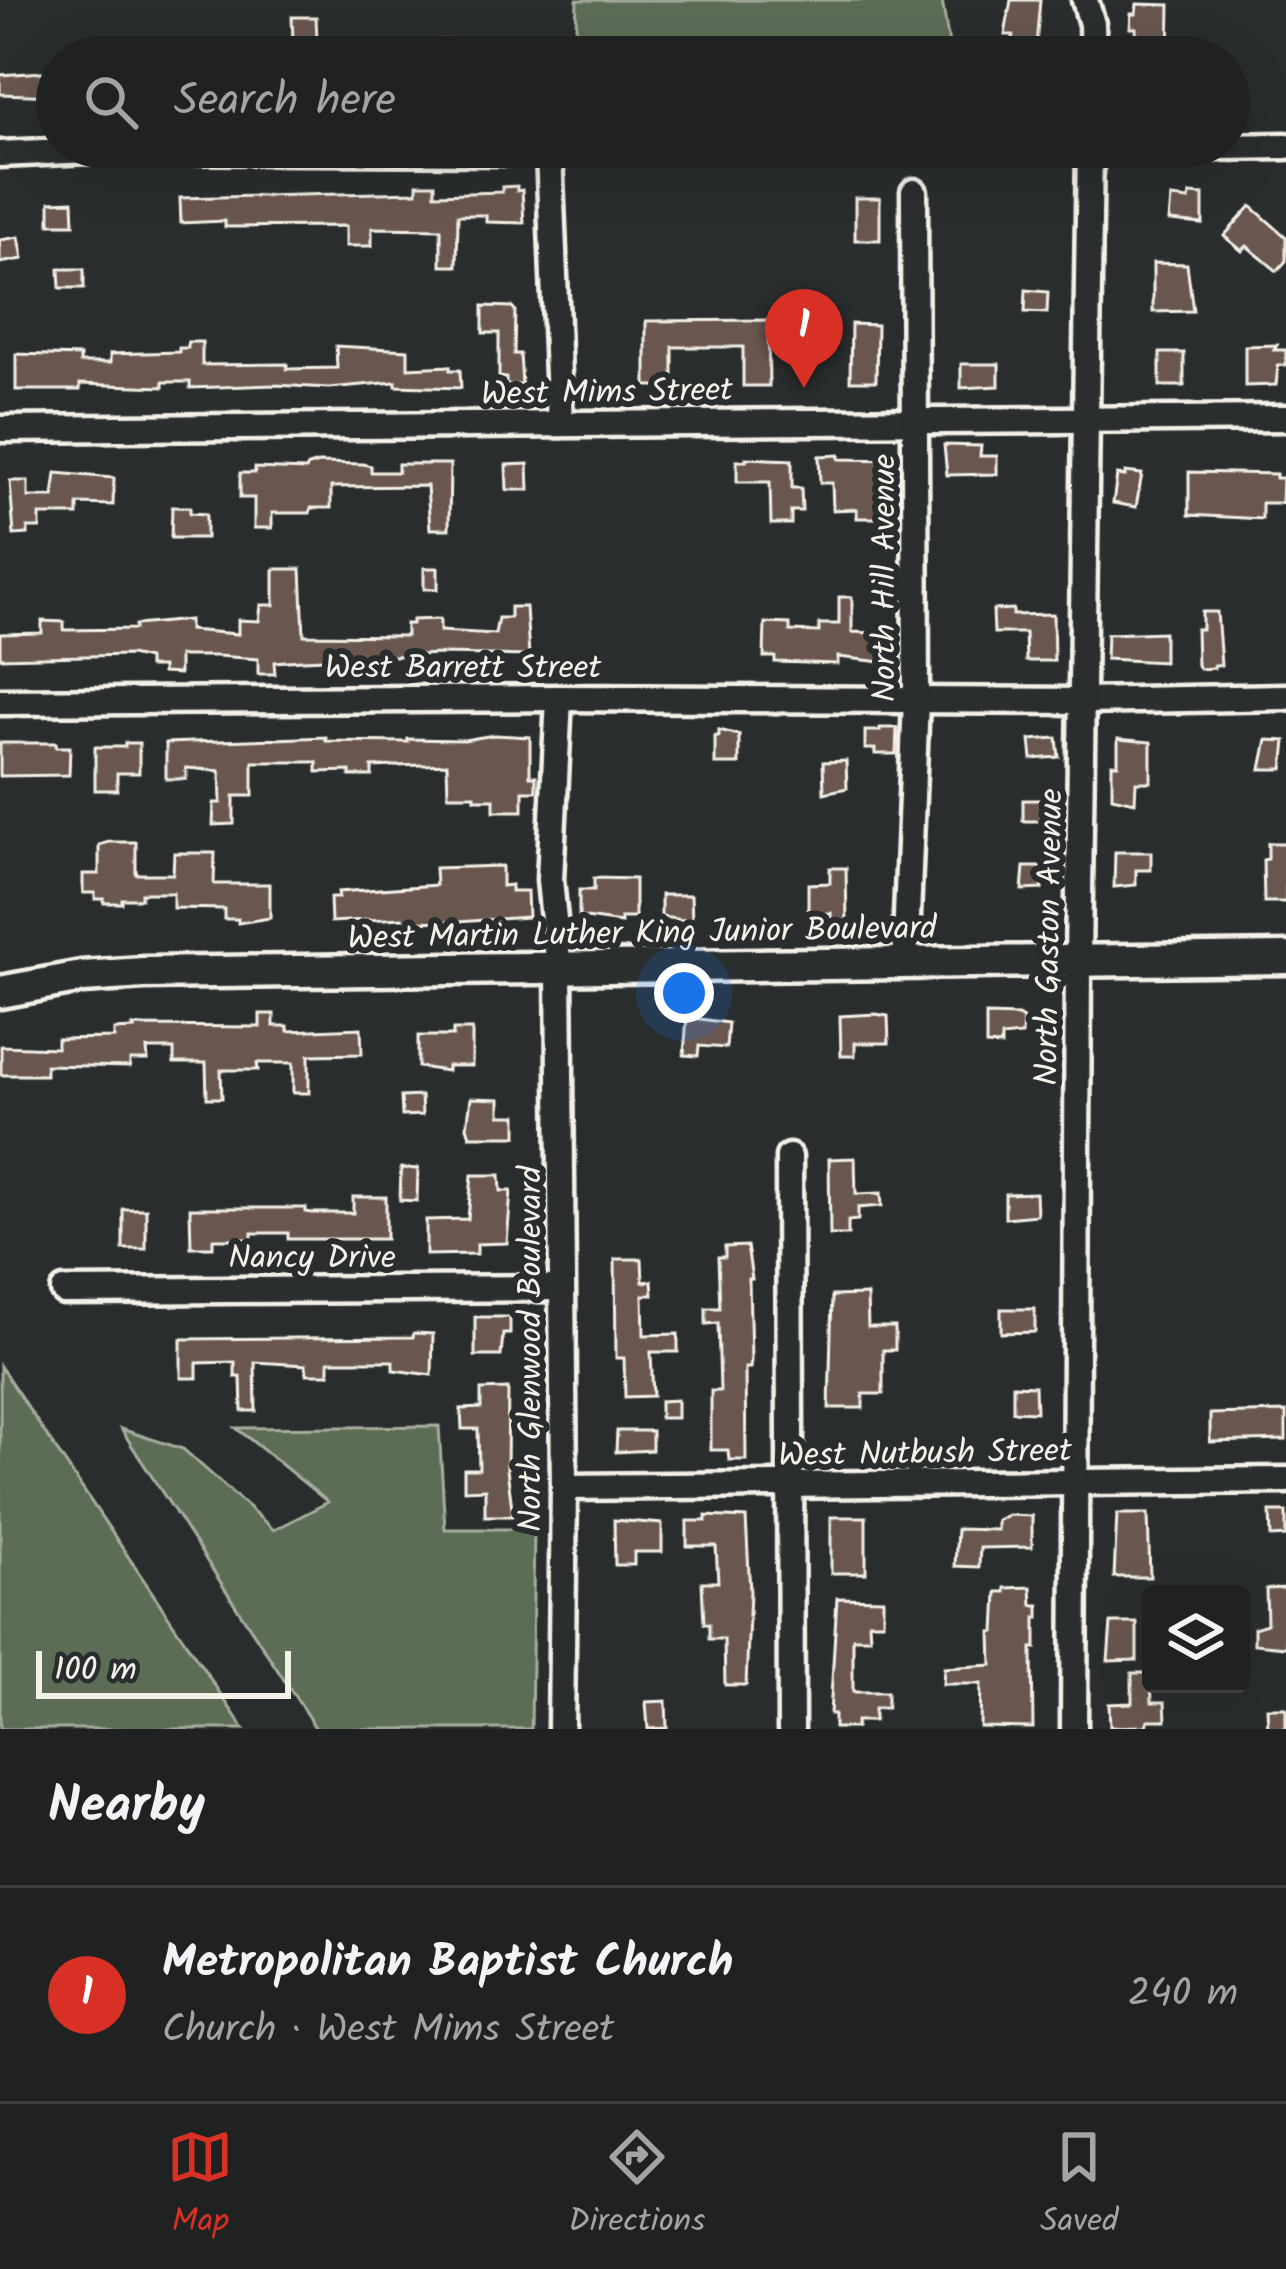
<!DOCTYPE html>
<meta charset="utf-8">
<style>
:root{--surface:#202222;--page:#282a2a;--text:#f1f3f6;--muted:#a2a4a5;--line:#3d3f40;--accent:#d93025}
body{margin:0;font-family:Kalam,sans-serif;background:var(--page);color:var(--text)}
.controls{position:absolute;right:36px;bottom:36px;display:grid;overflow:hidden;border-radius:12px;box-shadow:0 12px 48px #0002}
.controls button{width:108px;height:108px;display:grid;place-items:center;padding:0;border:0;border-bottom:3px solid var(--line);background:var(--surface);color:var(--text);font:60px sans-serif}
.scale{position:absolute;left:36px;bottom:30px;width:255px;box-sizing:border-box;padding-left:12px;border:6px solid #f4f1e8;border-top:0;font-size:33px;line-height:42px;white-space:nowrap;color:#f4f1e8;-webkit-text-stroke:9px #2a2d2e;paint-order:stroke}
.you{position:absolute;left:684px;top:993px;width:42px;height:42px;margin:-30px;border:9px solid #fff;border-radius:50%;background:#1a73e8;box-shadow:0 0 0 18px #1a73e833}
.badge{display:grid;place-items:center;width:78px;height:78px;border-radius:50%;background:var(--accent);color:#fff;font-size:39px;font-weight:700}
.pin{position:absolute;translate:-50% -99px;filter:drop-shadow(0 3px 6px #0008)}
.pin::after{content:'';position:absolute;top:63px;width:42px;height:36px;background:inherit;clip-path:polygon(0 0,100% 0,50% 100%)}
.list{margin:0;padding:0;list-style:none}
h2{display:flex;justify-content:space-between;align-items:center;height:156px;margin:0;padding:0 48px;font-size:51px}
h2 small{font-size:39px;font-weight:400;color:var(--muted)}
.list li{display:grid;grid-template-columns:78px 1fr auto;gap:36px;align-items:center;box-sizing:border-box;height:216px;padding:0 48px;border-top:3px solid var(--line)}
.list b{display:block;font-size:45px;white-space:nowrap}
.list p{margin:0;font-size:39px;white-space:nowrap;color:var(--muted)}
.list em{font-size:39px;font-style:normal;color:var(--muted)}
.icon{flex:none;width:66px;height:66px;fill:none;stroke:currentColor;stroke-width:2;stroke-linecap:round;stroke-linejoin:round}
.map{position:relative;flex:none;width:1286px;height:1729px;overflow:hidden}
.search{position:absolute;background:var(--surface);box-shadow:0 12px 48px #0002;left:36px;right:36px;top:36px;height:132px;display:flex;align-items:center;gap:30px;box-sizing:border-box;padding:0 42px;border-radius:66px;color:var(--muted);font-size:45px}
.sheet{height:372px;background:var(--surface)}
nav{display:flex;justify-content:space-around;align-items:center;box-sizing:border-box;height:168px;border-top:3px solid var(--line);background:var(--surface);font-size:33px;color:var(--muted)}
nav a{display:grid;justify-items:center;gap:6px}
nav .on{color:var(--accent)}
.map>svg:first-child{display:block}
</style>
<div class="map">
<svg width="1286" height="1729" viewBox="0 0 1286 1729">
<rect width="100%" height="100%" fill="#2a2d2e"/>
<filter id="ink" filterUnits="userSpaceOnUse"><feTurbulence type="fractalNoise" baseFrequency=".00833" numOctaves="2"/><feDisplacementMap in="SourceGraphic" scale="24" xChannelSelector="R" yChannelSelector="G"/><feConvolveMatrix kernelMatrix="1 2 1 2 8 2 1 2 1" color-interpolation-filters="sRGB"/></filter>
<g filter="url(#ink)">
<g fill="#5b6c55" stroke="#a8ae9e" stroke-width="3">
<path d="M 577,0 L 942,0 L 951,57 L 575,57 Z"/>
<path d="M 573,147 L 964,147 L 964,151 L 572,160 Z"/>
<path d="M 0,1366 L 244,1729 L 0,1729 Z"/>
<path d="M 439,1426 L 445,1529 L 534,1529 L 531,1729 L 316,1729 L 121,1429 L 183,1449 L 274,1530 L 328,1502 L 236,1428 Z"/>
</g>
<g fill="#685750" stroke="#f4f1e8" stroke-width="3">
<path d="M 1011,0 L 1040,0 L 1035,57 L 1013,57 L 1013,35 L 1005,35 Z"/>
<path d="M 1137,4 L 1170,5 L 1169,57 L 1136,57 L 1136,28 L 1130,28 L 1131,14 L 1136,14 Z"/>
<path d="M 292,17 L 316,17 L 317,39 L 293,40 Z"/>
<path d="M 442,40 L 477,41 L 476,57 L 442,57 Z"/>
<path d="M 57,71 L 57,96 L 0,94 L 0,75 Z"/>
<path d="M 417,184 L 435,184 L 435,194 L 502,192 L 502,187 L 517,186 L 517,191 L 522,190 L 524,223 L 486,222 L 486,215 L 458,215 L 457,266 L 441,266 L 441,229 L 372,228 L 372,246 L 346,246 L 346,226 L 225,227 L 225,221 L 181,223 L 180,198 L 417,192 Z"/>
<path d="M 1190,194 L 1203,195 L 1203,224 L 1169,221 L 1171,198 L 1189,200 Z"/>
<rect x="855" y="198" width="25" height="42"/>
<path d="M 73,201 L 74,224 L 50,224 L 50,202 Z"/>
<path d="M 1251,206 L 1286,237 L 1286,261 L 1277,271 L 1247,246 L 1242,251 L 1224,236 Z"/>
<path d="M 19,237 L 23,259 L 0,263 L 0,240 Z"/>
<path d="M 1153,263 L 1187,264 L 1193,311 L 1153,312 Z"/>
<path d="M 59,269 L 84,269 L 84,288 L 60,288 Z"/>
<path d="M 1026,290 L 1048,292 L 1047,313 L 1025,312 Z"/>
<path d="M 483,306 L 512,307 L 515,310 L 514,354 L 520,354 L 522,385 L 506,385 L 506,378 L 499,377 L 499,333 L 483,333 Z"/>
<path d="M 768,320 L 769,386 L 743,386 L 743,347 L 673,347 L 673,386 L 646,386 L 646,321 Z"/>
<path d="M 851,324 L 877,325 L 876,381 L 850,381 Z"/>
<path d="M 188,342 L 202,342 L 202,365 L 287,364 L 287,369 L 337,368 L 336,346 L 408,350 L 408,368 L 450,366 L 450,370 L 460,370 L 461,388 L 396,386 L 396,382 L 329,388 L 275,385 L 190,388 L 190,382 L 163,382 L 163,387 L 80,384 L 80,390 L 16,390 L 16,354 L 80,356 L 80,363 L 110,363 L 110,354 L 179,352 L 179,348 L 188,348 Z"/>
<path d="M 1277,345 L 1274,350 L 1286,350 L 1286,365 L 1278,366 L 1276,385 L 1245,386 L 1245,346 Z"/>
<rect x="1160" y="353" width="24" height="33"/>
<path d="M 961,364 L 999,364 L 999,386 L 961,388 Z"/>
<path d="M 944,445 L 981,446 L 980,456 L 997,456 L 997,474 L 947,475 Z"/>
<path d="M 839,455 L 839,459 L 898,460 L 898,512 L 880,511 L 880,518 L 857,518 L 857,509 L 833,510 L 832,483 L 820,483 L 819,456 Z"/>
<path d="M 746,458 L 792,460 L 792,488 L 801,488 L 802,511 L 791,511 L 791,524 L 771,524 L 770,482 L 737,482 L 737,461 L 746,461 Z"/>
<path d="M 318,463 L 363,464 L 371,466 L 371,472 L 398,472 L 398,464 L 450,464 L 449,529 L 430,529 L 427,486 L 331,487 L 331,508 L 311,508 L 310,513 L 272,513 L 272,528 L 254,528 L 254,498 L 240,498 L 240,473 L 255,473 L 255,468 L 306,470 L 308,466 Z"/>
<path d="M 528,464 L 529,490 L 507,490 L 506,465 Z"/>
<path d="M 1125,472 L 1142,474 L 1136,507 L 1113,503 L 1117,475 L 1125,476 Z"/>
<path d="M 1189,472 L 1276,474 L 1276,478 L 1283,478 L 1282,503 L 1262,503 L 1262,519 L 1189,515 Z"/>
<path d="M 56,473 L 114,478 L 113,505 L 78,504 L 78,515 L 40,515 L 40,528 L 28,528 L 28,534 L 14,535 L 10,481 L 28,481 L 28,497 L 53,497 Z"/>
<path d="M 172,507 L 190,507 L 190,513 L 206,514 L 206,538 L 171,538 Z"/>
<rect x="424" y="568" width="14" height="21"/>
<path d="M 274,569 L 301,569 L 304,635 L 406,636 L 406,624 L 412,624 L 412,620 L 440,619 L 440,631 L 495,634 L 498,618 L 510,618 L 510,607 L 526,607 L 529,656 L 441,654 L 302,660 L 274,662 L 275,674 L 258,674 L 258,659 L 217,656 L 179,656 L 179,674 L 162,673 L 162,667 L 148,667 L 148,659 L 130,655 L 0,658 L 0,634 L 42,633 L 42,621 L 64,622 L 64,630 L 135,629 L 135,625 L 189,620 L 189,630 L 238,634 L 238,620 L 259,621 L 261,605 L 274,605 Z"/>
<path d="M 839,597 L 852,597 L 852,632 L 893,634 L 893,643 L 899,644 L 899,664 L 838,657 L 838,664 L 775,662 L 775,657 L 764,657 L 765,623 L 790,624 L 790,631 L 819,632 L 819,624 L 839,624 Z"/>
<path d="M 1013,609 L 1013,615 L 1053,614 L 1054,661 L 1026,661 L 1025,633 L 994,633 L 993,610 Z"/>
<path d="M 1202,612 L 1217,612 L 1221,665 L 1214,665 L 1214,668 L 1199,669 L 1197,665 L 1196,629 L 1202,629 Z"/>
<path d="M 1164,632 L 1164,662 L 1106,659 L 1107,634 Z"/>
<path d="M 880,728 L 897,728 L 896,754 L 875,754 L 875,749 L 865,749 L 865,731 L 880,731 Z"/>
<path d="M 719,730 L 739,735 L 739,764 L 715,764 L 715,736 L 719,736 Z"/>
<path d="M 494,735 L 530,737 L 530,776 L 536,776 L 536,791 L 523,791 L 523,811 L 494,811 L 494,799 L 475,799 L 475,795 L 448,795 L 447,764 L 372,767 L 372,776 L 350,776 L 350,771 L 317,772 L 317,762 L 253,762 L 253,796 L 234,796 L 234,824 L 213,825 L 214,803 L 221,803 L 220,771 L 186,768 L 186,779 L 166,779 L 166,743 L 326,737 L 326,741 L 408,742 L 408,739 L 464,740 Z"/>
<path d="M 1057,738 L 1059,757 L 1032,759 L 1030,740 Z"/>
<path d="M 1118,739 L 1151,742 L 1151,782 L 1136,782 L 1135,802 L 1112,797 L 1112,764 L 1118,764 Z"/>
<path d="M 1267,740 L 1286,741 L 1283,769 L 1261,769 Z"/>
<path d="M 0,743 L 56,743 L 56,747 L 70,747 L 69,775 L 0,776 Z"/>
<path d="M 125,743 L 139,743 L 139,773 L 117,773 L 117,790 L 95,790 L 95,747 L 125,747 Z"/>
<path d="M 846,761 L 847,788 L 824,793 L 823,762 Z"/>
<rect x="1023" y="800" width="25" height="21"/>
<path d="M 109,842 L 136,842 L 136,874 L 173,874 L 174,853 L 215,853 L 214,884 L 270,884 L 270,918 L 238,923 L 238,919 L 224,919 L 224,909 L 173,908 L 173,893 L 141,893 L 141,899 L 122,899 L 122,903 L 104,903 L 104,899 L 95,899 L 95,893 L 83,893 L 83,874 L 99,874 L 99,845 Z"/>
<path d="M 1268,843 L 1286,843 L 1286,902 L 1264,902 L 1263,860 L 1268,859 Z"/>
<path d="M 1115,852 L 1151,852 L 1151,870 L 1136,870 L 1136,885 L 1114,887 Z"/>
<path d="M 502,866 L 502,886 L 511,885 L 511,891 L 527,891 L 528,917 L 458,922 L 402,921 L 402,918 L 331,922 L 330,898 L 339,898 L 338,892 L 436,885 L 435,868 Z"/>
<path d="M 1024,867 L 1042,867 L 1042,889 L 1022,890 Z"/>
<path d="M 830,868 L 846,868 L 847,924 L 832,924 L 831,913 L 812,914 L 808,909 L 808,884 L 830,883 Z"/>
<path d="M 594,878 L 635,879 L 635,918 L 621,918 L 621,923 L 579,917 L 579,890 L 594,890 Z"/>
<path d="M 661,895 L 691,895 L 692,921 L 661,917 Z"/>
<path d="M 260,1014 L 274,1014 L 274,1026 L 288,1026 L 288,1031 L 361,1028 L 362,1054 L 309,1055 L 309,1093 L 293,1093 L 293,1063 L 257,1063 L 258,1070 L 221,1070 L 222,1098 L 207,1098 L 206,1063 L 174,1063 L 174,1049 L 147,1049 L 148,1060 L 130,1060 L 130,1067 L 46,1065 L 46,1075 L 1,1075 L 1,1046 L 57,1048 L 57,1039 L 114,1038 L 114,1030 L 134,1029 L 133,1026 L 260,1027 Z"/>
<path d="M 876,1014 L 888,1016 L 889,1043 L 855,1043 L 855,1056 L 841,1056 L 840,1016 Z"/>
<path d="M 986,1015 L 1018,1016 L 1023,1019 L 1022,1035 L 1001,1037 L 1001,1046 L 986,1045 Z"/>
<path d="M 687,1017 L 728,1023 L 726,1048 L 699,1046 L 698,1056 L 684,1055 Z"/>
<path d="M 453,1030 L 472,1030 L 472,1066 L 447,1066 L 447,1071 L 418,1067 L 418,1036 L 453,1036 Z"/>
<path d="M 421,1096 L 422,1115 L 402,1116 L 401,1097 Z"/>
<path d="M 471,1098 L 500,1099 L 500,1115 L 517,1115 L 517,1136 L 470,1136 L 467,1127 Z"/>
<path d="M 855,1158 L 856,1194 L 881,1193 L 882,1206 L 858,1208 L 858,1220 L 848,1221 L 848,1235 L 830,1235 L 829,1159 Z"/>
<path d="M 401,1168 L 418,1169 L 417,1201 L 400,1200 Z"/>
<path d="M 472,1175 L 500,1175 L 501,1191 L 511,1191 L 507,1243 L 477,1244 L 477,1254 L 426,1255 L 426,1220 L 468,1219 Z"/>
<path d="M 1036,1193 L 1037,1215 L 1005,1218 L 1005,1194 Z"/>
<path d="M 353,1197 L 386,1197 L 386,1239 L 288,1239 L 288,1233 L 252,1233 L 252,1239 L 213,1239 L 213,1247 L 191,1247 L 190,1208 L 306,1208 L 306,1212 L 312,1213 L 353,1213 Z"/>
<rect x="123" y="1209" width="23" height="40"/>
<path d="M 747,1246 L 752,1279 L 749,1279 L 751,1360 L 750,1368 L 745,1368 L 746,1460 L 729,1460 L 728,1450 L 711,1450 L 711,1391 L 720,1391 L 718,1323 L 706,1324 L 706,1308 L 720,1308 L 718,1257 L 725,1257 L 725,1247 Z"/>
<path d="M 615,1259 L 642,1259 L 643,1282 L 652,1281 L 653,1295 L 643,1295 L 644,1335 L 678,1334 L 678,1352 L 651,1352 L 653,1396 L 625,1397 L 624,1358 L 616,1358 Z"/>
<path d="M 867,1295 L 868,1327 L 895,1327 L 895,1350 L 883,1350 L 883,1394 L 863,1394 L 863,1408 L 829,1408 L 832,1296 Z"/>
<path d="M 1001,1309 L 1035,1309 L 1035,1332 L 1001,1333 Z"/>
<path d="M 475,1317 L 510,1317 L 510,1334 L 503,1334 L 501,1356 L 475,1356 Z"/>
<path d="M 414,1333 L 433,1334 L 432,1375 L 393,1370 L 393,1361 L 329,1361 L 329,1374 L 307,1374 L 306,1365 L 255,1362 L 256,1411 L 242,1411 L 241,1377 L 235,1377 L 235,1362 L 197,1363 L 197,1378 L 181,1378 L 181,1339 L 413,1337 Z"/>
<path d="M 1013,1385 L 1035,1386 L 1036,1412 L 1013,1411 Z"/>
<path d="M 508,1389 L 507,1469 L 513,1516 L 485,1516 L 485,1489 L 464,1490 L 464,1469 L 479,1469 L 478,1429 L 462,1429 L 461,1409 L 481,1408 L 481,1390 Z"/>
<path d="M 677,1400 L 677,1418 L 660,1418 L 660,1401 Z"/>
<path d="M 1286,1412 L 1286,1440 L 1210,1442 L 1210,1414 Z"/>
<path d="M 617,1431 L 652,1431 L 652,1450 L 616,1452 Z"/>
<path d="M 1270,1512 L 1286,1512 L 1286,1536 L 1271,1537 Z"/>
<path d="M 1117,1514 L 1148,1514 L 1150,1577 L 1114,1577 Z"/>
<path d="M 1008,1515 L 1032,1516 L 1032,1547 L 980,1548 L 979,1567 L 955,1566 L 957,1529 L 997,1530 L 997,1520 Z"/>
<path d="M 706,1516 L 746,1518 L 750,1592 L 746,1685 L 725,1685 L 724,1639 L 709,1639 L 709,1624 L 704,1624 L 702,1582 L 718,1582 L 716,1546 L 687,1546 L 687,1521 L 706,1521 Z"/>
<rect x="831" y="1517" width="35" height="56"/>
<path d="M 614,1520 L 662,1524 L 662,1552 L 634,1552 L 634,1565 L 615,1565 Z"/>
<path d="M 1031,1587 L 1032,1605 L 1039,1605 L 1039,1618 L 1036,1618 L 1036,1648 L 1032,1648 L 1033,1728 L 980,1727 L 981,1684 L 943,1684 L 944,1668 L 992,1665 L 991,1632 L 995,1632 L 997,1592 L 1005,1592 L 1005,1588 Z"/>
<path d="M 1286,1588 L 1286,1647 L 1254,1644 L 1254,1628 L 1267,1624 L 1266,1589 Z"/>
<path d="M 837,1598 L 883,1599 L 883,1622 L 869,1622 L 870,1638 L 853,1638 L 853,1692 L 887,1692 L 887,1708 L 874,1708 L 874,1721 L 856,1721 L 856,1728 L 834,1728 L 834,1714 L 830,1714 Z"/>
<path d="M 1111,1623 L 1137,1623 L 1137,1660 L 1108,1661 Z"/>
<path d="M 1132,1673 L 1151,1673 L 1152,1702 L 1165,1702 L 1166,1720 L 1148,1720 L 1146,1726 L 1110,1727 L 1109,1704 L 1132,1703 Z"/>
<path d="M 666,1701 L 667,1728 L 648,1729 L 646,1702 Z"/>
<path d="M 1267,1708 L 1286,1708 L 1286,1729 L 1268,1729 Z"/>
</g>
<g fill="none" stroke-linecap="round" stroke-linejoin="round">
<g stroke="#f4f1e8" stroke-width="33">
<g id="minor">
<path d="M 1085,0 L 1092,24 L 1093,57"/>
<path d="M 1090,149 L 1286,146"/>
<path d="M 0,154 L 89,150 L 549,152 L 560,424"/>
<path d="M 0,429 L 1286,418"/>
<path d="M 559,698 L 550,880 L 559,969 L 564,1487 L 561,1729"/>
<path d="M 0,702 L 559,698 L 1084,701 L 1286,697"/>
<path d="M 905,964 L 916,701 L 914,192"/>
<path d="M 789,1157 L 791,1729"/>
<path d="M 64,1291 L 561,1288"/>
<path d="M 564,1487 L 1286,1480"/>
<path d="M 1074,1729 L 1078,960 L 1090,147"/>
</g>
</g>
<g stroke="#f4f1e8" stroke-width="39">
<path id="major" d="M 0,992 L 82,977 L 144,973 L 1286,958"/>
</g>
<use href="#minor" stroke="#2a2d2e" stroke-width="24"/>
<use href="#major" stroke="#2a2d2e" stroke-width="30"/>
</g>
</g>
<g text-anchor="middle" stroke-width="12" stroke-linejoin="round" paint-order="stroke">
<g font-size="33" fill="#f4f1e8" stroke="#2a2d2e">
<text transform="translate(607 390) rotate(-1)" y="12">West Mims Street</text>
<text transform="translate(883 578) rotate(-90)" y="12">North Hill Avenue</text>
<text x="463" y="678">West Barrett Street</text>
<text transform="translate(642 931) rotate(-1)" y="12">West Martin Luther King Junior Boulevard</text>
<text transform="translate(1047 937) rotate(-89)" y="12">North Gaston Avenue</text>
<text x="312" y="1268">Nancy Drive</text>
<text transform="translate(529 1349) rotate(-90)" y="12">North Glenwood Boulevard</text>
<text transform="translate(925 1451) rotate(-1)" y="12">West Nutbush Street</text>
</g>
</g>
</svg>
<div class="controls">
<button><svg class="icon" aria-label="layers" viewBox="0 0 24 24"><path d="M12 4l9 5-9 5-9-5zM3 14l9 5 9-5"/></svg></button>
</div>
<div class="scale">100 m</div>
<div class="you"></div>
<div class="pin badge" style="left:804px;top:388px">1</div>
<div class="search"><svg class="icon" aria-label="search" viewBox="0 0 24 24"><circle cx="10" cy="10" r="6"/><path d="M15 15l6 6"/></svg>Search here</div>
</div>
<section class="sheet">
<h2>Nearby<small></small></h2>
<ul class="list">
<li><span class="badge">1</span><div><b>Metropolitan Baptist Church</b><p>Church · West Mims Street</p></div><em>240 m</em></li>
</ul>
</section>
<nav>
<a class="on"><svg class="icon" aria-label="map" viewBox="0 0 24 24"><path d="M3 6l6-2 6 2 6-2v14l-6 2-6-2-6 2zM9 4v14M15 6v14"/></svg>Map</a>
<a><svg class="icon" aria-label="directions" viewBox="0 0 24 24"><path d="M12 3l9 9-9 9-9-9zM9 14v-3h6M13 9l2 2-2 2"/></svg>Directions</a>
<a><svg class="icon" aria-label="saved" viewBox="0 0 24 24"><path d="M7 4h10v16l-5-4-5 4z"/></svg>Saved</a>
</nav>
